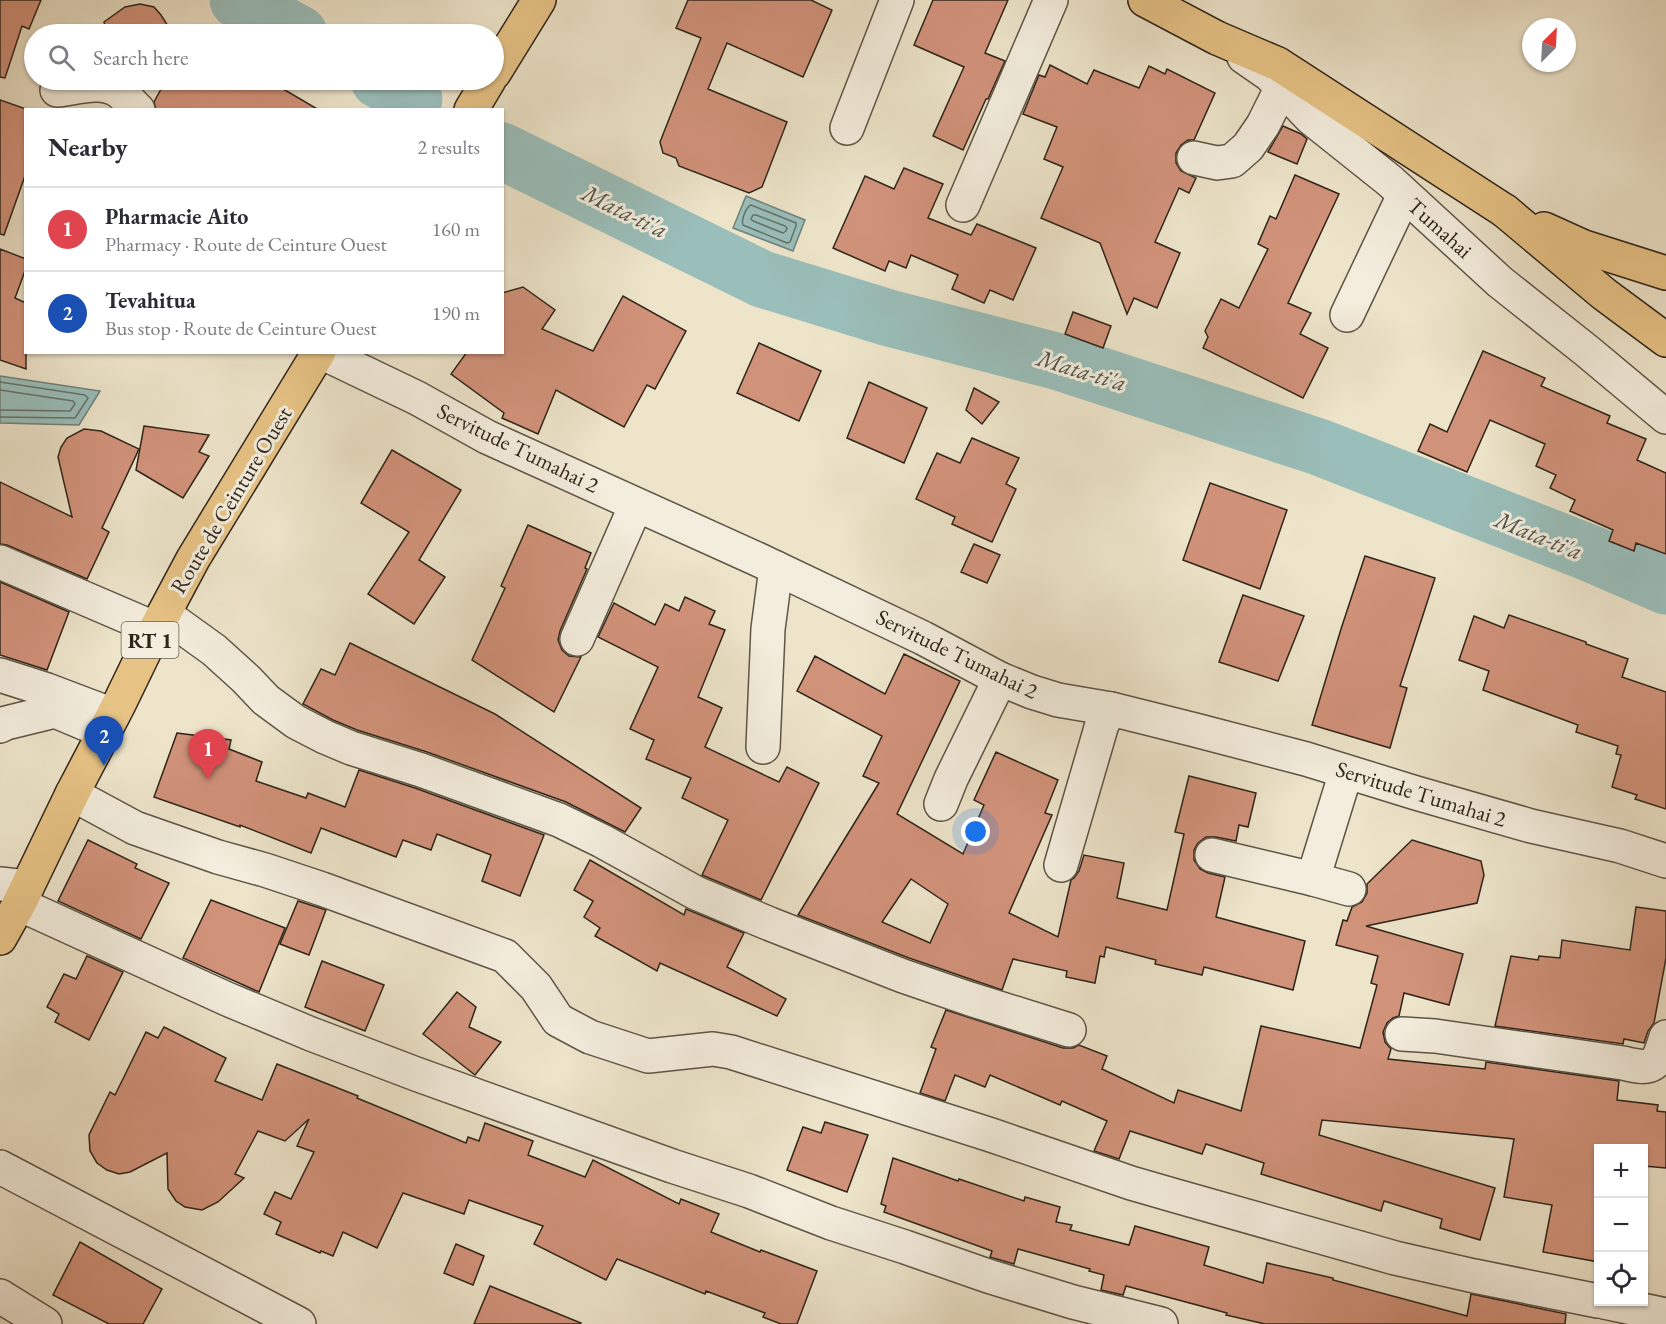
<!DOCTYPE html>
<html lang="en">
<head>
<meta charset="utf-8">
<style>
  :root { --surface:#fff; --page:#f7f7f7; --text:#2b2b33; --muted:#7c7c81; --line:#e1e1e2; --accent:#0b8043 }
  body { margin:0; font-family:"EB Garamond",serif; background:var(--page); color:var(--text) }
  .controls { position:absolute; right:18px; bottom:18px; display:grid; overflow:hidden; border-radius:0px; box-shadow:0 2px 4px #0004 }
  .controls button { width:54px; height:54px; display:grid; place-items:center; padding:0; border:0; border-bottom:2px solid var(--line); background:var(--surface); color:var(--text); font:30px sans-serif }
  .compass { position:absolute; left:1522px; top:18px; width:54px; height:54px; border-radius:50%; background:var(--surface); box-shadow:0 2px 4px #0004; rotate:24deg }
  .you { position:absolute; left:976px; top:832px; width:21px; height:21px; margin:-15px; border:4px solid #fff; border-radius:50%; background:#1a73e8; box-shadow:0 0 0 9px #1a73e833 }
  .badge { display:grid; place-items:center; width:39px; height:39px; border-radius:50%; background:var(--accent); color:#fff; font-size:20px; font-weight:700 }
  .pin { position:absolute; translate:-50% -50px; filter:drop-shadow(0 2px 3px #0008) }
  .pin::after { content:''; position:absolute; top:32px; width:21px; height:18px; background:inherit; clip-path:polygon(0 0,100% 0,50% 100%) }
  .list { margin:0; padding:0; list-style:none }
  h2 { display:flex; justify-content:space-between; align-items:center; height:78px; margin:0; padding:0 24px; font-size:26px }
  h2 small { font-size:20px; font-weight:400; color:var(--muted) }
  .list li { display:grid; grid-template-columns:39px 1fr auto; gap:18px; align-items:center; box-sizing:border-box; height:84px; padding:0 24px; border-top:2px solid var(--line) }
  .list b { display:block; font-size:22px; white-space:nowrap }
  .list p { margin:0; font-size:20px; white-space:nowrap; color:var(--muted) }
  .list em { font-size:20px; font-style:normal; color:var(--muted) }
  .icon { flex:none; width:33px; height:33px; fill:none; stroke:currentColor; stroke-width:2; stroke-linecap:round; stroke-linejoin:round }
  .map { position:relative; flex:none; width:1666px; height:1324px; overflow:hidden }
  .search { position:absolute; background:var(--surface); box-shadow:0 2px 4px #0004; left:24px; top:24px; width:480px; height:66px; display:flex; align-items:center; gap:15px; box-sizing:border-box; padding:0 21px; border-radius:33px; color:var(--muted); font-size:22px }
  .panel { position:absolute; background:var(--surface); box-shadow:0 2px 4px #0004; left:24px; top:108px; width:480px; height:246px; border-radius:0px }
  .map>svg:first-child { display:block }
  .water { fill:#9abeba; stroke:#6f817a; stroke-width:1.5 }
  .lines { fill:none; stroke-linecap:round; stroke-linejoin:round }
  .shore { stroke:#64726a; stroke-width:1.5 }
  .river { stroke:#9abeba; stroke-width:57 }
  .building { fill:#d1927a; stroke:#2f251a; stroke-width:1.5; fill-rule:evenodd }
  .minor-casing { stroke:#5e5546; stroke-width:36 }
  .major-casing { stroke:#2f251a; stroke-width:36 }
  .highway-casing { stroke:#2f251a; stroke-width:36 }
  .minor { stroke:#f3eddd; stroke-width:33 }
  .major { stroke:#e6c285; stroke-width:33 }
  .highway { stroke:#e6c285; stroke-width:33 }
  .labels { text-anchor:middle; dominant-baseline:central; stroke-width:6; stroke-linejoin:round; paint-order:stroke }
  .shield { fill:#f3eddd; stroke:#6a6154; stroke-width:1.5 }
  .shield-label { font-size:21px; font-weight:bold; fill:#2f251a }
  .street-label { font-size:22px; fill:#2f251a; stroke:#f3eddd }
  .water-label { font-size:24px; font-style:italic; fill:#4f534a; stroke:#f3eddd }
</style>
</head>
<body>
<div class="map">
<svg width="1666" height="1324" viewBox="0 0 1666 1324">
  <rect width="100%" height="100%" fill="#ede4ca"/>
  <filter id="stains"><feTurbulence type="fractalNoise" baseFrequency=".00333" numOctaves="4"/><feColorMatrix values="0 0 0 0 .2 0 0 0 0 .09 0 0 0 0 .02 0 0 0 .5 -.17"/></filter>
  <radialGradient id="worn" r=".72"><stop offset=".6" stop-color="#630" stop-opacity="0"/><stop offset="1" stop-color="#630" stop-opacity=".3"/></radialGradient>
  <g class="water">
    <polygon points="746,196 805,220 793,251 733,228"/>
    <polygon points="0,376 100,391 79,425 0,423"/>
  </g>
  <g class="lines">
    <g class="shore">
      <path d="M751,205L796,223V226L790,242L787,243L743,225C741,220 746,207 751,205Z"/>
      <polygon points="753,215 756,215 785,226 787,228 786,231 783,233 753,221 751,219"/>
      <polyline points="0,382 85,395 88,398 75,418 0,417"/>
      <polyline points="0,390 73,401 75,404 70,411 0,410"/>
    </g>
    <g class="river">
      <polyline points="238,0 299,34"/>
      <polyline points="379,80 414,99"/>
      <polyline points="502,151 762,279 889,318 1056,361 1319,447 1592,554 1666,586"/>
    </g>
  </g>
  <g class="building">
    <polygon points="0,0 41,0 29,29 22,26 5,78 0,77"/>
    <polygon points="688,0 811,0 832,10 803,77 727,43 708,89 787,122 762,187 749,193 679,166 676,158 663,153 660,142 701,38 676,28"/>
    <polygon points="933,0 1008,0 985,53 1005,61 988,99 986,99 963,150 933,136 964,67 914,45"/>
    <polygon points="140,4 154,7 161,15 173,34 108,34 104,22 125,7"/>
    <polygon points="1050,65 1087,84 1094,70 1139,88 1149,66 1165,74 1167,69 1215,93 1194,140 1188,140 1181,145 1176,153 1176,163 1181,171 1196,178 1189,193 1179,188 1155,242 1180,253 1157,308 1134,298 1127,314 1100,243 1041,218 1063,167 1044,159 1057,127 1023,114 1039,75 1045,77"/>
    <polygon points="166,80 268,80 319,110 156,110 154,102"/>
    <polygon points="0,100 26,109 26,173 4,235 0,234"/>
    <polygon points="1283,126 1301,134 1307,139 1297,164 1268,152"/>
    <polygon points="904,168 943,184 928,218 971,235 977,224 1036,248 1013,300 990,290 984,303 952,289 958,275 911,255 906,268 889,261 885,271 833,248 865,176 894,189"/>
    <polygon points="1295,175 1339,194 1288,303 1311,313 1300,334 1328,348 1303,398 1203,348 1208,337 1205,331 1221,299 1239,308 1268,249 1258,244 1270,216 1276,219"/>
    <polygon points="0,249 26,259 26,268 15,298 26,303 26,369 0,360"/>
    <polygon points="523,287 555,310 542,329 593,351 623,296 686,331 655,389 647,385 624,427 556,390 538,434 502,418 504,413 451,374 467,352 502,352 502,293"/>
    <polygon points="1073,312 1111,326 1103,348 1065,334"/>
    <polygon points="759,343 821,371 799,421 737,393"/>
    <polygon points="1483,351 1545,378 1541,386 1610,416 1607,423 1646,439 1637,460 1666,473 1666,554 1636,543 1634,551 1609,541 1613,530 1570,511 1575,500 1550,488 1556,475 1536,466 1545,444 1490,420 1467,472 1418,451 1430,424 1447,432"/>
    <polygon points="869,382 927,408 904,463 847,438"/>
    <polygon points="974,388 999,402 982,424 966,410"/>
    <polygon points="144,426 209,435 199,452 209,456 183,498 136,470"/>
    <polygon points="84,429 101,431 139,449 102,528 109,532 87,579 7,545 0,544 0,482 72,517 58,457 61,447 67,438"/>
    <polygon points="972,438 1019,458 1006,484 1016,489 992,542 952,524 955,517 916,499 937,453 960,463"/>
    <polygon points="392,450 461,490 419,560 445,577 414,624 368,594 409,532 361,503"/>
    <polygon points="1210,483 1287,510 1260,589 1183,560"/>
    <polygon points="528,525 591,553 585,568 587,569 560,631 558,640 562,650 569,656 581,657 554,712 472,660 505,588 501,586"/>
    <polygon points="974,544 1000,555 987,583 961,572"/>
    <polygon points="1365,556 1435,578 1400,686 1407,688 1390,748 1312,725 1341,629"/>
    <polygon points="0,582 69,612 47,670 0,655"/>
    <polygon points="1243,595 1304,616 1278,681 1219,662"/>
    <polygon points="685,597 715,611 709,624 725,630 698,697 722,708 705,747 779,782 787,767 819,783 761,900 702,875 728,820 682,798 691,778 646,759 654,740 630,729 658,667 598,637 614,603 655,625 665,604 679,611"/>
    <polygon points="1509,615 1586,642 1586,644 1628,659 1622,677 1666,692 1666,809 1635,799 1637,795 1612,787 1621,755 1616,754 1618,746 1576,732 1578,725 1483,690 1489,671 1459,660 1474,616 1504,628"/>
    <polygon points="350,643 495,714 641,808 625,832 566,802 427,752 357,730 333,720 303,704 321,669 335,675"/>
    <path d="M904,654L960,681L897,814L963,854L984,805L974,800L996,752L1058,780L1045,813L1052,815L1009,913L1058,937L1071,880L1074,878L1079,871L1084,855L1124,863L1117,898L1167,910L1184,834L1175,832L1189,776L1256,793L1248,827L1239,825L1236,841L1216,837H1206L1198,843L1194,850V860L1200,869L1208,873L1225,877L1216,917L1305,941L1293,990L1204,967L1202,975L1155,964L1156,960L1106,947L1104,957L1100,956L1095,983L1066,977L1067,971L1013,959L1002,990L909,958L798,915L879,783L863,776L882,736L797,691L815,656L885,694ZM911,879L948,904L930,943L882,922Z"/>
    <polygon points="177,733 231,740 229,749 262,762 256,781 306,798 308,793 345,807 359,770 415,788 544,835 520,896 482,881 491,855 437,834 431,850 403,840 396,857 321,828 311,853 240,825 240,827 154,797"/>
    <polygon points="88,840 137,864 135,868 169,883 141,939 58,901"/>
    <polygon points="1412,840 1481,861 1484,875 1477,903 1366,926 1463,954 1449,1005 1404,993 1399,1016 1393,1018 1387,1023 1383,1032 1385,1042 1391,1049 1388,1059 1485,1069 1486,1062 1619,1081 1617,1100 1658,1105 1657,1111 1666,1112 1666,1168 1644,1166 1644,1149 1599,1149 1599,1262 1543,1252 1552,1205 1504,1197 1514,1139 1322,1120 1319,1135 1495,1188 1480,1240 1440,1228 1442,1219 1384,1201 1381,1211 1261,1174 1264,1163 1206,1144 1202,1154 1130,1131 1119,1159 1094,1151 1107,1121 1062,1101 1060,1105 990,1075 985,1087 955,1075 945,1101 920,1093 936,1049 931,1047 946,1010 1063,1048 1073,1048 1079,1045 1107,1056 1102,1069 1174,1103 1178,1090 1241,1111 1261,1026 1360,1048 1377,985 1371,983 1378,956 1336,945 1343,920 1347,921 1352,907 1362,902 1367,893 1367,884"/>
    <polygon points="590,860 684,915 686,909 744,933 727,967 786,999 777,1016 660,963 657,971 595,936 600,928 584,917 593,901 574,890"/>
    <polygon points="211,900 285,928 259,992 183,958"/>
    <polygon points="298,901 326,910 309,955 280,944"/>
    <polygon points="1636,907 1666,911 1666,958 1654,1023 1648,1031 1644,1043 1624,1039 1623,1044 1495,1026 1511,956 1538,960 1539,956 1560,958 1562,940 1630,950"/>
    <polygon points="87,956 123,972 89,1040 55,1022 59,1014 47,1007 64,974 76,979"/>
    <polygon points="322,961 384,985 365,1031 305,1007"/>
    <polygon points="457,992 476,1007 469,1027 501,1042 475,1075 423,1034"/>
    <polygon points="164,1027 226,1058 215,1081 262,1100 277,1064 358,1096 357,1098 466,1143 468,1137 479,1141 485,1123 533,1141 528,1155 585,1177 593,1160 679,1204 681,1199 719,1214 711,1232 760,1252 761,1250 817,1271 797,1324 781,1324 763,1317 765,1313 706,1291 705,1294 617,1259 606,1280 534,1244 543,1226 469,1200 464,1214 403,1193 377,1248 343,1232 333,1256 321,1251 320,1253 276,1234 281,1222 264,1214 275,1192 291,1199 314,1152 297,1146 309,1119 285,1141 258,1131 235,1174 244,1178 218,1202 202,1210 185,1207 176,1201 168,1189 167,1153 130,1172 119,1174 107,1170 97,1163 90,1151 89,1135 110,1092 115,1095 146,1032 158,1038"/>
    <polygon points="825,1122 868,1135 847,1192 787,1170 803,1127 821,1133"/>
    <polygon points="893,1158 958,1181 959,1179 1024,1201 1025,1197 1060,1207 1056,1222 1072,1225 1070,1230 1129,1245 1135,1226 1209,1247 1204,1265 1263,1283 1267,1263 1333,1278 1333,1280 1467,1316 1471,1294 1566,1314 1565,1324 1265,1324 1226,1315 1227,1313 1126,1286 1123,1295 1101,1290 1104,1275 1089,1271 1090,1269 1018,1249 1014,1264 990,1257 992,1251 884,1212 886,1206 881,1204"/>
    <polygon points="80,1242 162,1289 143,1324 109,1324 53,1295"/>
    <polygon points="456,1244 484,1256 473,1285 444,1273"/>
    <polygon points="490,1286 581,1323 580,1324 474,1324"/>
  </g>
  <g class="lines">
    <g class="minor-casing">
      <g id="minor">
        <polyline points="1244,57 1270,75 1311,118 1390,181 1500,282 1587,351 1666,417"/>
        <path d="M57,90C77,88 102,79 120,92C126,97 132,104 138,110"/>
        <polyline points="847,128 897,0"/>
        <polyline points="1194,158 1217,163 1232,161 1248,147 1263,125 1282,87"/>
        <polyline points="963,205 1051,0"/>
        <polyline points="1347,315 1404,195"/>
        <polyline points="321,352 417,398 487,437 757,559 923,638 1000,679 1032,692 1058,700 1111,709 1195,730 1306,759 1416,793 1531,826 1620,846 1666,861"/>
        <polyline points="0,562 156,629"/>
        <polyline points="164,614 214,650 246,679 266,700 296,722 325,737 351,748 421,770 559,820 602,841 696,893 770,924 903,976 970,999 1069,1030"/>
        <polyline points="577,639 636,505"/>
        <polyline points="0,675 47,690 113,715"/>
        <polyline points="0,726 6,723 55,711 86,724"/>
        <polyline points="763,747 768,629 776,568"/>
        <polyline points="72,794 135,828 218,857 265,870 322,889 505,956 536,987 558,1020 590,1037 648,1056 713,1049 731,1052 991,1135 1131,1183 1176,1196 1395,1258 1474,1276 1598,1301"/>
        <polyline points="941,804 951,779 1000,679"/>
        <polyline points="1212,855 1313,879 1349,889"/>
        <polyline points="1061,865 1098,738 1102,724 1111,709"/>
        <polyline points="1313,879 1346,772"/>
        <polyline points="0,884 27,887"/>
        <polyline points="19,904 227,999 311,1034 416,1074 672,1166 749,1191 831,1223 905,1247 988,1276 1073,1302 1161,1324"/>
        <path d="M1402,1034L1435,1036L1623,1063C1654,1071 1657,1066 1666,1037"/>
        <polyline points="0,1167 299,1324"/>
        <polyline points="0,1296 45,1324"/>
        <polyline points="1604,1302 1666,1315"/>
      </g>
    </g>
    <g class="major-casing">
      <g id="major">
        <polyline points="1145,0 1217,38 1278,64 1505,211"/>
        <polyline points="494,73 539,0"/>
        <polyline points="471,110 489,80"/>
        <polyline points="0,938 19,904 72,794 119,704 152,636 193,559 319,352"/>
      </g>
    </g>
    <g class="highway-casing">
      <g id="highway">
        <polyline points="1505,211 1604,294 1666,340"/>
        <polyline points="1544,229 1584,247 1666,273"/>
      </g>
    </g>
    <use href="#minor" class="minor"/>
    <use href="#major" class="major"/>
    <use href="#highway" class="highway"/>
  </g>
  <g class="labels">
    <rect class="shield" x="121.5" y="622" width="57" height="36" rx="4.5"/>
    <g class="shield-label">
      <text x="150" y="640">RT 1</text>
    </g>
    <g class="street-label">
      <text transform="translate(1440 228) rotate(42)">Tumahai</text>
      <text transform="translate(518 448) rotate(26)">Servitude Tumahai 2</text>
      <text transform="translate(231 500) rotate(-59)">Route de Ceinture Ouest</text>
      <text transform="translate(957 654) rotate(26)">Servitude Tumahai 2</text>
      <text transform="translate(1421 794) rotate(17)">Servitude Tumahai 2</text>
    </g>
    <g class="water-label">
      <text transform="translate(625 211) rotate(26)">Mata-ti'a</text>
      <text transform="translate(1082 370) rotate(17)">Mata-ti'a</text>
      <text transform="translate(1539 535) rotate(22)">Mata-ti'a</text>
    </g>
  </g>
  <rect width="100%" height="100%" filter="url(#stains)"/>
  <rect width="100%" height="100%" fill="url(#worn)"/>
</svg>
<div class="controls">
<button>+</button>
<button>−</button>
<button><svg class="icon" aria-label="locate" viewBox="0 0 24 24"><circle cx="12" cy="12" r="6"/><path d="M12 2v4M12 18v4M2 12h4M18 12h4"/></svg></button>
</div>
<svg class="compass" viewBox="-18 -18 36 36"><path d="M0-13l5 13h-10z" fill="#e53935"/><path d="M0 13l5-13h-10z" fill="#7c7c81"/></svg>
<div class="you"></div>
<div class="pin badge" style="left:208px;top:779px;background:#e0444e">1</div>
<div class="pin badge" style="left:104px;top:766px;background:#1a4fb4">2</div>
<div class="search"><svg class="icon" aria-label="search" viewBox="0 0 24 24"><circle cx="10" cy="10" r="6"/><path d="M15 15l6 6"/></svg>Search here</div>
<section class="panel">
<h2>Nearby<small>2 results</small></h2>
<ul class="list">
<li><span class="badge" style="background:#e0444e">1</span><div><b>Pharmacie Aito</b><p>Pharmacy · Route de Ceinture Ouest</p></div><em>160 m</em></li>
<li><span class="badge" style="background:#1a4fb4">2</span><div><b>Tevahitua</b><p>Bus stop · Route de Ceinture Ouest</p></div><em>190 m</em></li>
</ul>
</section>
</div>
</body>
</html>
